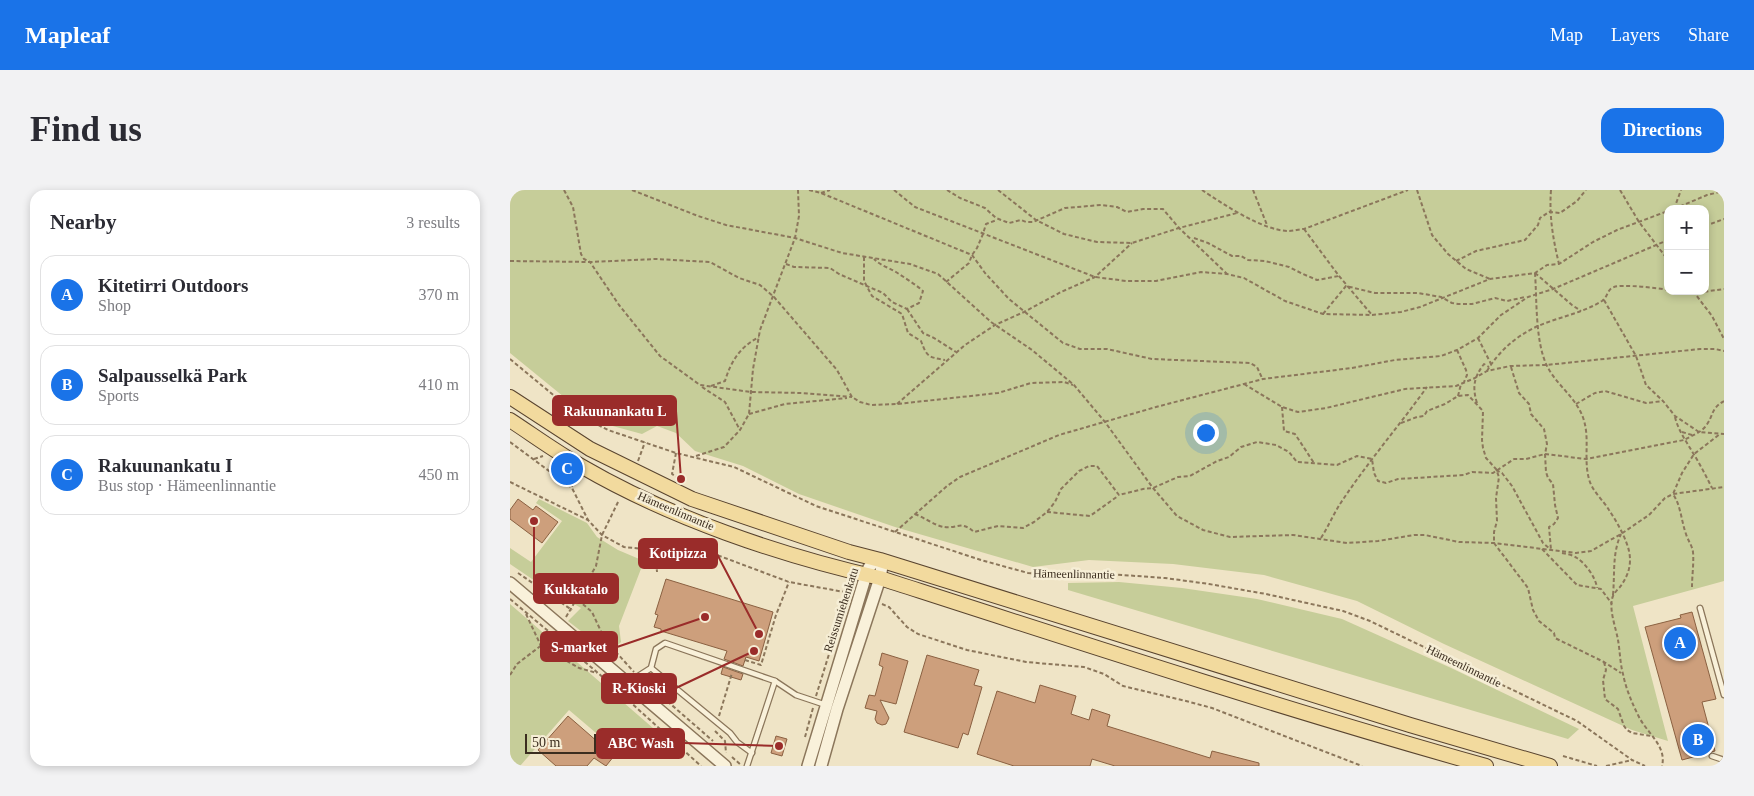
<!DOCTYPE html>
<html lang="en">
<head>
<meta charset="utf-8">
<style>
  :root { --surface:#fff; --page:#f2f2f3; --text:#2b2b33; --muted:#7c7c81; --line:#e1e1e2; --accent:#1a73e8 }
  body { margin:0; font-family:"Times New Roman",serif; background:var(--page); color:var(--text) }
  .controls { position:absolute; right:15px; top:15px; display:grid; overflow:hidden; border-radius:10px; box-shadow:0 2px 8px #0003 }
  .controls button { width:45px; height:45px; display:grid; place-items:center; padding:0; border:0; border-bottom:1px solid var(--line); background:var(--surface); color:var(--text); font:25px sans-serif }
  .scale { position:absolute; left:15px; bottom:12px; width:71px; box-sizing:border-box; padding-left:5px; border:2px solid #3b2d1f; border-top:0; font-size:14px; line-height:18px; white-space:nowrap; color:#3b2d1f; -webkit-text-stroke:4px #f6eed6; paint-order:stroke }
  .you { position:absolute; left:695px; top:242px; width:18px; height:18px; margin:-12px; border:4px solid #fff; border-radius:50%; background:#1a73e8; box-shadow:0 0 0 8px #1a73e833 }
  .badge { display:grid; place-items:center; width:32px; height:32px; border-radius:50%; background:var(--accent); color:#fff; font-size:16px; font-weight:700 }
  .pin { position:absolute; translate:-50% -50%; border:2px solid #fff; box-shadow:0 1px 5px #0006 }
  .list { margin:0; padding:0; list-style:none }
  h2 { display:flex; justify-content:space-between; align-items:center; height:65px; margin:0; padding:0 20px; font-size:21px }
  h2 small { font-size:16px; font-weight:400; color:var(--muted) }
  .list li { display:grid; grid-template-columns:32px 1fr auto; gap:15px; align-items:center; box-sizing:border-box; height:80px; margin:0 10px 10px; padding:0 10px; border:1px solid var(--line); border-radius:15px }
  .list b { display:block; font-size:19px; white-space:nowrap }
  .list p { margin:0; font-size:16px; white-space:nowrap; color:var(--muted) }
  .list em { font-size:16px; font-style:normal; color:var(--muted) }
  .map { position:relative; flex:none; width:1214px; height:576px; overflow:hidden; border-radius:15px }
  header { display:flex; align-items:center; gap:30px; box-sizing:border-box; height:70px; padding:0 25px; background:var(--accent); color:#fff }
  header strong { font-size:24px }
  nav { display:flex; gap:28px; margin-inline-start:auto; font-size:18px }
  .intro { display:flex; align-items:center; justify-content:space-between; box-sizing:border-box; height:120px; padding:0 30px }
  h1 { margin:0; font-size:35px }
  .button { padding:12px 22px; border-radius:15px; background:var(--accent); color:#fff; font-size:18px; font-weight:700 }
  main { display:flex; gap:30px; padding:0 30px }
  aside { flex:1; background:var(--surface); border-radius:15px; box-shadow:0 2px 8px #0003 }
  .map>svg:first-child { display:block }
  .green { fill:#c6cd99; fill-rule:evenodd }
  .building { fill:#cd9f7c; stroke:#8a6041 }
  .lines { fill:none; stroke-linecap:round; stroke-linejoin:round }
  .service-casing { stroke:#8b765b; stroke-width:7 }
  .tertiary-casing { stroke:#8b765b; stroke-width:14 }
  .primary-casing { stroke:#59442f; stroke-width:16 }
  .path { stroke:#8b765b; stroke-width:2; stroke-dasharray:4 2.5; stroke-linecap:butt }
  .service { stroke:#f9f1da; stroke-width:4.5 }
  .tertiary { stroke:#f9f1da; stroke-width:11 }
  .primary { stroke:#f2da9e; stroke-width:14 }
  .labels { text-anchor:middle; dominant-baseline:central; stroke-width:5; stroke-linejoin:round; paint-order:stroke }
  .street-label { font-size:12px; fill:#3b2d1f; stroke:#f6eed6 }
  .leader { fill:none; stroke:#9a2c2a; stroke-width:2 }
  .callout-dot { fill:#9a2c2a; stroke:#f6eed6; stroke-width:2 }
  .callout { fill:#9a2c2a; stroke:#9a2c2a; stroke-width:2 }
  .callout-label { font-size:14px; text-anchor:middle; font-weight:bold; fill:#fff }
</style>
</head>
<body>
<header>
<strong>Mapleaf</strong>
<nav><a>Map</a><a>Layers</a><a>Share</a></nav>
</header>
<div class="intro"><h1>Find us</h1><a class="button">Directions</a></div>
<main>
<aside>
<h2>Nearby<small>3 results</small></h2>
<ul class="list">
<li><span class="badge">A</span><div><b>Kitetirri Outdoors</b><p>Shop</p></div><em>370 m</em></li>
<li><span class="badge">B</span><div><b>Salpausselkä Park</b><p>Sports</p></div><em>410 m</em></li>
<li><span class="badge">C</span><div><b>Rakuunankatu I</b><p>Bus stop · Hämeenlinnantie</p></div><em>450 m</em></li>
</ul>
</aside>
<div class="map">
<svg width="1214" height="576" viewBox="0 0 1214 576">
  <rect width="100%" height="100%" fill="#efe4c6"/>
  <g class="green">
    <path d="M0,0H1214V391L1123,416L1158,551L1122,540L934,454L847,411L754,385L663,374L579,370L523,377L385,337L289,304L233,276L185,261L166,243L147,236L132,244L99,235L65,216L0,163ZM1158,19H1195V101H1158Z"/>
    <polygon points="29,309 77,333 87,347 108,360 134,371 109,436 111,452 99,463 58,431 71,418 28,393 0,374 0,358 21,372 52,331 26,313"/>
    <polygon points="609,392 672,398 747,409 832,429 939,477 1069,539 1058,549 558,400 558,393"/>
    <polygon points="0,414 151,545 140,556 99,554 59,520 10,576 0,576"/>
  </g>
  <g class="building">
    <polygon points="8,309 23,320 26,316 48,332 32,353 0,329 0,320"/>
    <polygon points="156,389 263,422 249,471 236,467 233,476 214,469 217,461 151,441 151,439 144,437 148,425 145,424"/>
    <polygon points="1182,422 1206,509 1192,512 1205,561 1172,570 1135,437 1171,428 1170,425"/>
    <polygon points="372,463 398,471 386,514 370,510 379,528 376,534 372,535 367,533 365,529 367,521 355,518 359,505 365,506 373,477 369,475"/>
    <polygon points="417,465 469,480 464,495 472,497 458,545 453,543 448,558 394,542"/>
    <polygon points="213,477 233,484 231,490 211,484"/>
    <polygon points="530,495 566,506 561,524 579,530 582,519 600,525 597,536 700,568 702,561 749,573 749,576 605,576 582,569 580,576 504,576 467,564 487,501 525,513"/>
    <polygon points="58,526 104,566 96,576 84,568 77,576 46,576 28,560"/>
    <polygon points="266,546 277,549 272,566 261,563"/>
  </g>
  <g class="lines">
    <g class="service-casing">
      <g id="service">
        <polyline points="1190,418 1214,505"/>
        <polyline points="141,478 220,543 227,552 242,563"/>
        <polyline points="119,492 141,478 146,459 155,453 265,491 286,505 316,515"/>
        <polyline points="1202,566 1214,570"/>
        <polyline points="237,576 265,491"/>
      </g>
    </g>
    <g class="tertiary-casing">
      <g id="tertiary">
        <polyline points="0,393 215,576"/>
        <path d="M298,576L356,385C359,376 361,373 370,370L372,376L370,388L327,519L311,576"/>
      </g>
    </g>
    <g class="primary-casing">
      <g id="primary">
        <polyline points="0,207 80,259 182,309 339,362 370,370 900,535 1040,576"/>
        <path d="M0,230C23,245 46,262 71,276C160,328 269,365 370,388C571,453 773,519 976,576"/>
      </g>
    </g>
    <g class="path">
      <polyline points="54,0 63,17 71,64 74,69 80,72 146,69 200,72 229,88 250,95 264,107 327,180 342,207 350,212 361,215 387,214 488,203 521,193 554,192 563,195"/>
      <polyline points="122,0 188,26 216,35 285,48 332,63 400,74 428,84 481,132 522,160 564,195 595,232 643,298 667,326 693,340 720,347 783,345 837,353 868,351 904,345 915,345 949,352 984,353 1066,363 1081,361 1111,344 1139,325 1155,308 1163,304 1214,297"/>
      <polyline points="299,0 311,3 462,65 475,83 499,109 553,153 570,159 597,159 642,169 740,173 747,177 752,188"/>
      <polyline points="384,0 405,17 585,87 616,91 646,91 691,82 717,84 734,88 775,111 813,124 862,125 891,122 910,117 980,89 1025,83 1037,75 1049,74 1083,52 1107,40 1158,21"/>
      <polyline points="437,0 450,8 475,18 486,28 499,33 511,30 516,32 523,32 555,18 591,15 607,17 617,22 633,19 653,19 669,38 717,84"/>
      <polyline points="488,0 526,30 554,44 587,52 622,53 669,38 727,23"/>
      <path d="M692,0C713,14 753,41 779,41C784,41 789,39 794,39L898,0"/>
      <polyline points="743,0 757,35"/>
      <polyline points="907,0 922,45 938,64 956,79 980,89"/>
      <path d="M1041,0C1039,26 1043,49 1049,74"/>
      <polyline points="1110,0 1129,32 1158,70"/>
      <polyline points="311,3 320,0"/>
      <polyline points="1164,19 1197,5 1214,1"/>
      <polyline points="1164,19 1171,0"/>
      <polyline points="1195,36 1214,29"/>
      <polyline points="794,39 829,86 862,125"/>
      <polyline points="684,48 698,53 722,66 731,66 738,70 755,71 779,77 793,84 807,90 829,86"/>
      <path d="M354,67V91L362,106L392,124L398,143L411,151C417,167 418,167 435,170"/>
      <polyline points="0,71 80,72 109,115 150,166 190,195 241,202 292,203 342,207"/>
      <polyline points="946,71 966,61 1015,50 1028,35 1030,28 1039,22 1050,23 1067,11 1076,0"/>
      <path d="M276,74L284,77L320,78L329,84L373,103L382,112L397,119L409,113L413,101C405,94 395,88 386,82C378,77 371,76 364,69"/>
      <path d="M1025,83C1027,110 1025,151 1037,176C1046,194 1064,206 1072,225C1081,246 1073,268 1079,289C1082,301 1093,310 1099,320C1107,332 1116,348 1119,361C1122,375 1118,386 1110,397C1108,399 1105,402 1103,406C1098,418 1106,438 1108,450C1110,461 1110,473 1113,484C1116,499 1122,513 1129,527C1137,543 1157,556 1152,576"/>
      <polyline points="1025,83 1062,115 1071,121"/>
      <polyline points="436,92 459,73 462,65 467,58 473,44 476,34 487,30"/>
      <polyline points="1162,101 1185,103 1214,99"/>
      <polyline points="1183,101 1202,126 1214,149"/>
      <polyline points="1094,110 1126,166 1136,195 1153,211 1165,226 1189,242 1214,244"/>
      <polyline points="397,119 413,143 424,148 446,162"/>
      <polyline points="813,124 836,96 865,103 908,103 931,107 942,113 948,114 962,114 985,108 997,111 1015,107"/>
      <polyline points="968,148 981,174"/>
      <polyline points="947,160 956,180 957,185 954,192"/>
      <polyline points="0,169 65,223 98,240 166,263 224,277 306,316 471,370 518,383 539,385 598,384 655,388 699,394 756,404 833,421 860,431 1067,531 1122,570 1135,576"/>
      <polyline points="1001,177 1009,203 1019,214 1021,224 1034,239 1037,254 1035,264 1036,282 1038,288 1043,294 1045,315 1048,328 1044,334 1039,337 1041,360"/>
      <path d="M977,181C989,161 1006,146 1028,136C1049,127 1073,123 1092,111C1098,107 1097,99 1104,97C1112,94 1149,98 1158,100"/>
      <polyline points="734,194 772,217 788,222 816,218 895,199 946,196 965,188 977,181 1000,176 1036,175 1190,159 1205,159 1214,161"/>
      <path d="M201,196L215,191C221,171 230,157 249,147"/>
      <polyline points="192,197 215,212 230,240"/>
      <polyline points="948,206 951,194"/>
      <path d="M967,213C962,197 964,187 974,174L979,177"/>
      <polyline points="387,214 455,155 485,135 514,122 551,102 585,87 622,53"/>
      <polyline points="1066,214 1085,203 1095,201 1136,213 1153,211"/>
      <polyline points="772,217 774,241 785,244 804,273"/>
      <polyline points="239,224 275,214 337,208"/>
      <path d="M1165,227C1168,240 1176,251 1183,263C1190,274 1196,286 1202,298"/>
      <polyline points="891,233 907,227 914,226 917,221 935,214 948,206 958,205 973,221 972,250 973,258 976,268 986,279 989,287 986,308 987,331 984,342 984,353 1018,398 1023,420 1029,431 1044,443 1045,448 1094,472 1111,483"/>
      <polyline points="1172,242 1182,245"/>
      <polyline points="0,252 62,298 78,330"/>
      <polyline points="166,263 162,284 175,292"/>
      <polyline points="186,266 214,257 230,240 239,224 243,179 250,140 285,48 289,26 288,0"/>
      <polyline points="24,269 33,266"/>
      <polyline points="128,271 135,252"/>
      <polyline points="986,280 992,283 1002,296 1033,353 1040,359"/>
      <polyline points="0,292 78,330 92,345 114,357 145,360 191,359 279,392 340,403"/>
      <polyline points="62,297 62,284"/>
      <polyline points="537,322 580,326 608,306"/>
      <path d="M405,324C413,327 426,336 434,337C447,339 451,330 464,342L488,336L513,338L524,332L537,322L545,312L551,299L569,281L579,276H587L609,305L633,299L643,298L668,287L680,286L707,271L719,267L731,257L747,252L766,255L779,262L787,272L827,275L847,266L862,269L864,283L868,291L876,293L888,289L954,285L962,282L983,283L1004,269H1016L1035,264L1076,269L1174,250C1181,246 1190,243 1195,237C1204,226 1200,219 1214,211"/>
      <polyline points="385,342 437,296 450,287 549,245 646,217 753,189 842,178 885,170 931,166 947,160 968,148 991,125 1018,107 1043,99 1158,50"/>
      <path d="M811,348C818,337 823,325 830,314C857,273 889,236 917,197"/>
      <polyline points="1032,359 1067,395 1091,399 1102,414"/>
      <polyline points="145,360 147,382"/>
      <path d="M1052,363C1057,364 1063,365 1067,368C1076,374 1086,388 1087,398"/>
      <polyline points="8,383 62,420"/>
      <path d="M1182,397C1182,386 1184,373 1183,362C1182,355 1178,351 1176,344C1171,330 1171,316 1163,304L1172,283L1184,264L1210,244"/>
      <path d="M1103,405C1105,383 1102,364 1111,344"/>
      <polyline points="0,409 88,483 191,576"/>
      <polyline points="68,410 82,422 95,450 124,482"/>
      <polyline points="372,414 379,417 397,437 408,444 457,460 516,472 574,477 594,484 613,496 676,511 702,518 852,576"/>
      <polyline points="16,424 31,456 69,478 87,483"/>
      <polyline points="56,427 86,376 92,345 109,310"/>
      <polyline points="235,470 251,475 266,425 279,392"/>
      <polyline points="1094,472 1096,480 1093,490 1095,509 1108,519 1114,536 1117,540 1122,543 1141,546"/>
      <polyline points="0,485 7,474 33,454"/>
      <polyline points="133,490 203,551"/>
      <polyline points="306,506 338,403"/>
      <polyline points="209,526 222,483"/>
      <polyline points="205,541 215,551 216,563"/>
      <polyline points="295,547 303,518"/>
      <polyline points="1053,566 1087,576"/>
      <polyline points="222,567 231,575"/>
      <polyline points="1096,576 1122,570"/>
    </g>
    <use href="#service" class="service"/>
    <use href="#tertiary" class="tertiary"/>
    <use href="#primary" class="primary"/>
  </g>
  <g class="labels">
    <g class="street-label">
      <text transform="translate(166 321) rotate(23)">Hämeenlinnantie</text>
      <text transform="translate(564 384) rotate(1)">Hämeenlinnantie</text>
      <text transform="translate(331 420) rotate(-72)">Reissumiehenkatu</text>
      <text transform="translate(954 476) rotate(26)">Hämeenlinnantie</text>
    </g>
  </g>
  <path class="leader" d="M171 289L166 221M249 444L207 364M24 331L24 399M195 427L107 457M244 461L166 498M269 556L174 553"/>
  <g class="callout-dot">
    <circle cx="171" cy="289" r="5"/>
    <circle cx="249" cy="444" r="5"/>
    <circle cx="24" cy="331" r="5"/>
    <circle cx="195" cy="427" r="5"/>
    <circle cx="244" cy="461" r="5"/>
    <circle cx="269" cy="556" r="5"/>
  </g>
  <g class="callout">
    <rect x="43" y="206" width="123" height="29" rx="5"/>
    <rect x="129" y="349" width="78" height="29" rx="5"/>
    <rect x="24" y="384" width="84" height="29" rx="5"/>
    <rect x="31" y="442" width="76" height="29" rx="5"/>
    <rect x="92" y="484" width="74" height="29" rx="5"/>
    <rect x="87" y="539" width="87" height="29" rx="5"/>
  </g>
  <g class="callout-label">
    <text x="105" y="226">Rakuunankatu L</text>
    <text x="168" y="368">Kotipizza</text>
    <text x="66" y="404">Kukkatalo</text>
    <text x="69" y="462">S-market</text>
    <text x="129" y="503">R-Kioski</text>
    <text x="131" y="558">ABC Wash</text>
  </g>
</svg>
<div class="controls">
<button>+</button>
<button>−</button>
</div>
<div class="scale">50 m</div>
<div class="you"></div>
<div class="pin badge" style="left:1170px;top:453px">A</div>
<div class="pin badge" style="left:1188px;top:550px">B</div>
<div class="pin badge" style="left:57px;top:279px">C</div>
</div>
</main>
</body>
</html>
